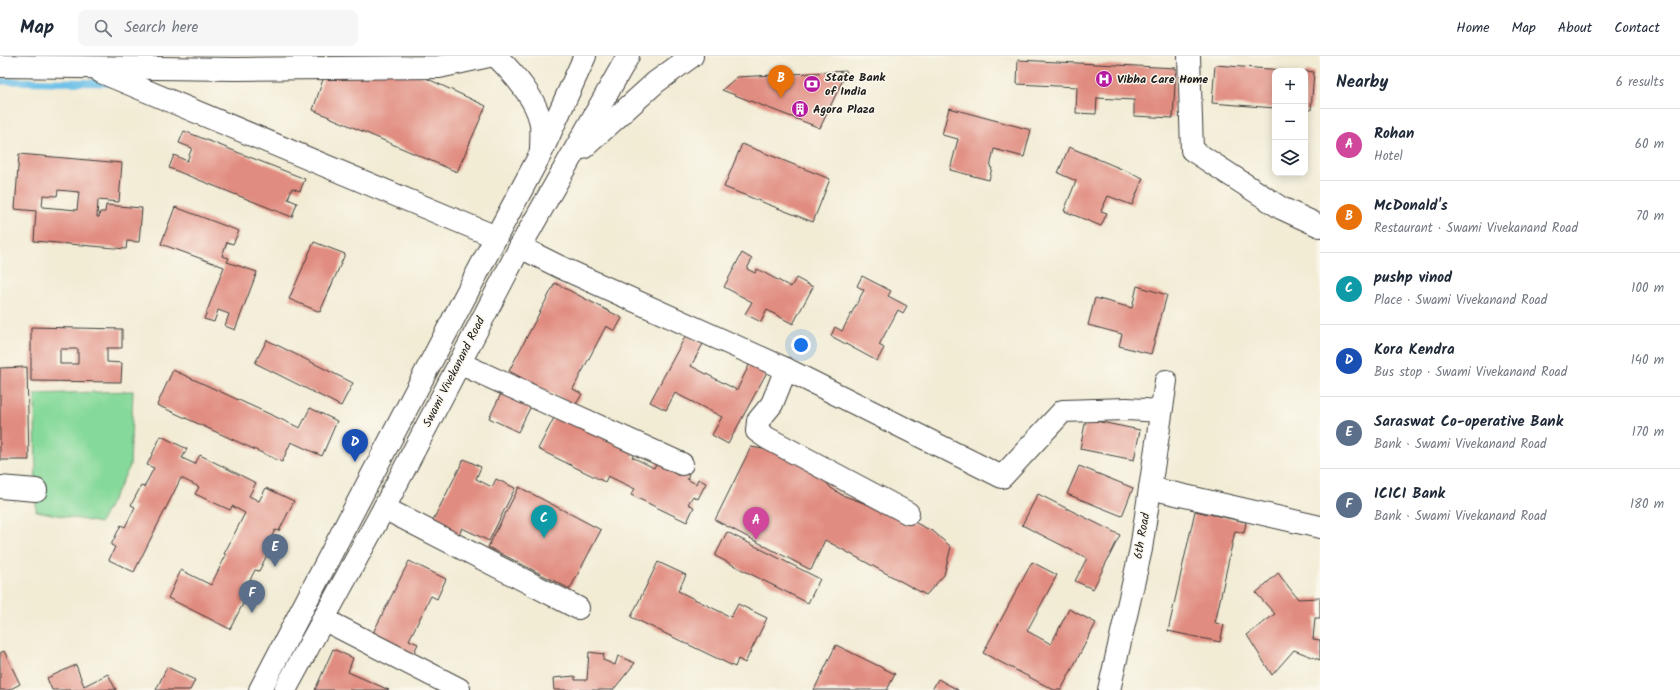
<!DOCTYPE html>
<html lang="en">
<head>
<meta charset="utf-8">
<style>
  :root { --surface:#fff; --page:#f6f6f7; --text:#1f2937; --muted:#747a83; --line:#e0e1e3; --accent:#1a73e8 }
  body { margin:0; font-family:Kalam,sans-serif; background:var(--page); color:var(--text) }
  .controls { position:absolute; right:12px; top:12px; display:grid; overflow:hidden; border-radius:8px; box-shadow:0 2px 10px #0003 }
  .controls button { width:36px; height:36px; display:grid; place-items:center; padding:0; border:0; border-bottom:1px solid var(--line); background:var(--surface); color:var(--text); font:20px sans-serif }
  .you { position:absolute; left:801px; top:289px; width:14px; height:14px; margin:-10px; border:3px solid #fff; border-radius:50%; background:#1a73e8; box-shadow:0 0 0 6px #1a73e833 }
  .badge { display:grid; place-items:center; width:26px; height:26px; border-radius:50%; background:var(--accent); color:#fff; font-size:13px; font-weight:700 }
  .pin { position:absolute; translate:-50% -33px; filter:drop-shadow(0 1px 2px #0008) }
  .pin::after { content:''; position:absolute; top:21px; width:14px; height:12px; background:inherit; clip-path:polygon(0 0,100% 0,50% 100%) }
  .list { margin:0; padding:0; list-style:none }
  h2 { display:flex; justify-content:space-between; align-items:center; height:52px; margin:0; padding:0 16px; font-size:17px }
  h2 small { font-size:13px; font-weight:400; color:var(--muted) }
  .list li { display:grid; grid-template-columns:26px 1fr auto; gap:12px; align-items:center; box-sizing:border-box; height:72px; padding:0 16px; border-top:1px solid var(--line) }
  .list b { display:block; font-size:15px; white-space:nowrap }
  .list p { margin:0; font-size:13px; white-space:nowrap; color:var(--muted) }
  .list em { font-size:13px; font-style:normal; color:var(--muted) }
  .icon { flex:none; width:22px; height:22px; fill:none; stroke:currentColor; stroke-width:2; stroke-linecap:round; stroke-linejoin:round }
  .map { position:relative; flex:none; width:1320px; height:634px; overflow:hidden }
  header { display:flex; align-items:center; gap:24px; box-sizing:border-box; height:56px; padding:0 20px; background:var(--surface); border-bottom:1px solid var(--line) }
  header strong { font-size:19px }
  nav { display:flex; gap:22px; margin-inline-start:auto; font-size:14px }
  .search { width:280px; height:36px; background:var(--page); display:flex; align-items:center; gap:10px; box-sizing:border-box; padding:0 14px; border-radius:8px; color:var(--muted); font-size:15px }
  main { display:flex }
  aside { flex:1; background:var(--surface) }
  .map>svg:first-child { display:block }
  .green { fill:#85d99a; stroke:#507a5b }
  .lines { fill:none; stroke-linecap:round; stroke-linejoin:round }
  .stream { stroke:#6cc0e8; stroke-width:7 }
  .building { fill:#e18c80; fill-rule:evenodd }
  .minor-casing { stroke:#3c3b38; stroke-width:24 }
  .major-casing { stroke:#3c3b38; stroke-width:24 }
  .minor { stroke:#fff; stroke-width:22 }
  .major { stroke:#fff; stroke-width:22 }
  .labels { text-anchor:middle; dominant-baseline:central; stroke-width:3; stroke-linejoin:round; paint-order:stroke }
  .poi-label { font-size:12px; font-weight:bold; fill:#1c1c1c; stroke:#fbf7ec; text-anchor:start }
  .street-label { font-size:12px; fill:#1c1c1c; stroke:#fbf7ec }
</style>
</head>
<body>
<header>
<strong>Map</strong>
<div class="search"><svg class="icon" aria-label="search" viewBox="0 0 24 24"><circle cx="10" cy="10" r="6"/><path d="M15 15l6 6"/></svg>Search here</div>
<nav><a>Home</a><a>Map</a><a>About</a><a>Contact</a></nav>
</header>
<main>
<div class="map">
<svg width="1320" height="634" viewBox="0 0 1320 634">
  <rect width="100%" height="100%" fill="#fbf7ec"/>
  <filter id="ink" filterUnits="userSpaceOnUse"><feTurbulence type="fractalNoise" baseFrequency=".025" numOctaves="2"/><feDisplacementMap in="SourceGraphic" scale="8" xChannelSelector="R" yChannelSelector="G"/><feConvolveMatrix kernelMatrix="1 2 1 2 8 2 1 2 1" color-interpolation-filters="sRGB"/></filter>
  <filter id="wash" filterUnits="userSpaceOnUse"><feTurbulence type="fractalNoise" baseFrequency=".012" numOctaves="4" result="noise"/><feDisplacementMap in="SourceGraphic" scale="16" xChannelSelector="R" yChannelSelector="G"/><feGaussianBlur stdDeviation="0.9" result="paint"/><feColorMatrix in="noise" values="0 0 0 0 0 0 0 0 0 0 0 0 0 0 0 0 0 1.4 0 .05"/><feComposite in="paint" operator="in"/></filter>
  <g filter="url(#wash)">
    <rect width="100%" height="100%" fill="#f2ecd5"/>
    <polygon class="green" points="133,335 130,410 100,467 36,455 35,338"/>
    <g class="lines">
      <polyline class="stream" points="0,25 108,27"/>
    </g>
    <g id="blocks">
      <g class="building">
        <polygon points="1018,4 1176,12 1173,62 1134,60 1134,44 1097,42 1096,58 1076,57 1077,31 1017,28"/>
        <polygon points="1215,9 1283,14 1275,15 1275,52 1212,47"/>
        <polygon points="326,14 413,16 486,50 457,116 313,54"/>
        <polygon points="847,15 820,72 722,34 737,21"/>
        <polygon points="1305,15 1314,16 1311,54 1305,54"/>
        <polygon points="949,52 1031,74 1024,101 994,93 990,111 992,112 989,124 950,114 958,83 942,79"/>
        <polygon points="184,75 305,123 300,135 292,132 288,143 297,147 292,161 169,112 174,99 187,105 192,92 179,87"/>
        <polygon points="742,88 830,123 813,166 724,131"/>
        <polygon points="1069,91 1143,122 1132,149 1108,140 1101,155 1107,157 1101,170 1064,155 1076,125 1058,117"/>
        <path d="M19,98L122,107L119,146L98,144L97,161H99L100,156H105L106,149L142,152L139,186L127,185L126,193L34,185L36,155L15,153ZM58,134L79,136L77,154L42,151L43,139L57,140Z"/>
        <polygon points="175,151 239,175 233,188 227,186 222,200 229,202 227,206 257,216 235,274 225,270 229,258 218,254 214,266 204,263 224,211 161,188"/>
        <polygon points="314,186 345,198 320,256 289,243"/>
        <polygon points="742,197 752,203 747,213 755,217 757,213 791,231 796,222 813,231 793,268 767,254 761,266 745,258 752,246 724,231"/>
        <polygon points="862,220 891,235 888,240 907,250 903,257 898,254 879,289 884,292 877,305 831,280 835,271 842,275 864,234 857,230"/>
        <polygon points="555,227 622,262 615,275 606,270 573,333 582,338 575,350 509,315"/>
        <polygon points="1137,230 1167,239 1151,298 1119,290 1122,278 1088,269 1095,242 1132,252"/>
        <path d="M31,271L122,273V292H107V306L122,307L121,326L31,325ZM60,293H78V308H60Z"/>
        <polygon points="686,279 703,288 691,310 737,334 750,307 767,316 728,388 712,379 722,361 675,337 666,354 650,346"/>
        <polygon points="267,284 353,327 341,350 255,307"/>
        <polygon points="27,311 29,404 0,404 0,312"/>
        <polygon points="173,314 300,372 310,352 337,365 322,400 291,386 282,406 157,349"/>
        <polygon points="504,332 533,346 518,376 489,362"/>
        <polygon points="558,354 636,393 632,401 654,412 658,404 689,419 687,423 696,428 698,423 706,427 698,443 693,440 688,448 694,451 687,466 631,439 635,433 608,420 605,426 538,393"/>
        <polygon points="1086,363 1140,374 1134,404 1080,393"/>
        <polygon points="161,380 187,393 182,402 195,408 200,399 256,427 249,440 259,445 266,432 294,445 279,475 275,474 268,488 272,489 259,515 255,514 245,534 249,536 230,573 168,542 181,514 211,529 226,499 224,498 245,457 232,450 230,454 195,438 199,431 181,422 134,516 109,504 115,491 111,489 121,469 125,471 135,451 131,449 141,430 144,431 154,412 147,409"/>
        <polygon points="751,391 787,397 813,411 831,432 842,439 910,464 934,476 951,491 944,519 926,539 825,484 811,514 715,464"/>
        <polygon points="464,403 481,411 476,423 492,431 496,423 515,432 489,485 462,472 457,484 430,470"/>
        <polygon points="1079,410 1133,432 1122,460 1067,438"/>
        <polygon points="519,431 601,474 570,533 488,491"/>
        <polygon points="1038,438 1120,479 1093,533 1075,525 1087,502 1022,469"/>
        <polygon points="1195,455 1246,466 1244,477 1235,475 1215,567 1224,569 1220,586 1168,575"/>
        <polygon points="727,476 820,523 808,547 715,500"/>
        <polygon points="409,505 446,523 437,543 431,540 409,584 418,588 409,607 368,587"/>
        <polygon points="658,506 686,519 678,535 731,561 738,548 767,562 745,607 738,603 735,611 631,561"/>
        <polygon points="1032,506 1057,519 1027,575 1051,588 1069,553 1096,567 1061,634 1054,634 983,597"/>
        <polygon points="1278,517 1298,543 1320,542 1320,562 1315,562 1313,583 1320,584 1320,604 1294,594 1272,619 1247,579 1275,558 1256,537"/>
        <polygon points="836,589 895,618 887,634 814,634"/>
        <polygon points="333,593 353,602 348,616 389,634 315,634"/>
        <polygon points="4,595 20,628 9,634 0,634 0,597"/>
        <polygon points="589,596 604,598 603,604 615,609 618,600 635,607 613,634 554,634 553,622 575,620 575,624 587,624"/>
        <polygon points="76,609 84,630 108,618 116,634 52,634 47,622"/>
        <polygon points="167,611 195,624 190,634 156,634"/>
        <polygon points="938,623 958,634 932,634"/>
      </g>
    </g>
  </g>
  <g filter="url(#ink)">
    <use href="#blocks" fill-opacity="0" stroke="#3c3b38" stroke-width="1"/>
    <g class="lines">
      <g class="minor-casing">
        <g id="minor">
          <polyline points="1189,0 1192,94 1281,152 1320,170"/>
          <polyline points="0,10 235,13 439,11 489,0"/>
          <polyline points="101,16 496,181"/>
          <polyline points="520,191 560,211 786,313 1002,421 1063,355 1127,353 1161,355"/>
          <polyline points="459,307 682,408"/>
          <polyline points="786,313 772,348 758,365 757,375 767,382 908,457"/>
          <polyline points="0,431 36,434"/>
          <polyline points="1150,432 1320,471"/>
          <polyline points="384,452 578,552"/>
          <polyline points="323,563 459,633"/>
          <polyline points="1109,634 1141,493 1166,325"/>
        </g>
      </g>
      <g class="major-casing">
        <g id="major">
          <path d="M496,0C513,17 538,44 541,69C542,77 541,86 541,94"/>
          <polyline points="583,92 656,26 692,0"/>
          <polyline points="260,634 496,181 541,97 585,0"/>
          <polyline points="285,634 384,452 520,191 628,0"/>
        </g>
      </g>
      <use href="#minor" class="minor"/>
      <use href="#major" class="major"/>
    </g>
  </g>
  <defs>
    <g id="hospital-disc" transform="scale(0.9)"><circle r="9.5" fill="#b5179e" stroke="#fbf7ec"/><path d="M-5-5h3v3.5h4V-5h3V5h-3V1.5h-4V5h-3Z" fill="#fff"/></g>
    <g id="bank-disc" transform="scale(0.9)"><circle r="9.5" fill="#b5179e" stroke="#fbf7ec"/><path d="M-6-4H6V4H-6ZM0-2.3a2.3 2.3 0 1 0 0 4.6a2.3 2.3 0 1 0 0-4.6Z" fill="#fff"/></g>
    <g id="building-disc" transform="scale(0.9)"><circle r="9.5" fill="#b5179e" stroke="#fbf7ec"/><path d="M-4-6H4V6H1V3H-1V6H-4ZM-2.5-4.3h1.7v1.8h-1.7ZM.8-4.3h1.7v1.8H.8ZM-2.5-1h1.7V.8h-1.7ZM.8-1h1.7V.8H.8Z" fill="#fff"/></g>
  </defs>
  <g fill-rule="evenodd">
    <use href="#hospital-disc" x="1104" y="23"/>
    <use href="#bank-disc" x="812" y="28"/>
    <use href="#building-disc" x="800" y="53"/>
  </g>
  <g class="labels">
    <g class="poi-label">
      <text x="825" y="21">State Bank<tspan x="825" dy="14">of India</tspan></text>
      <text x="1117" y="23">Vibha Care Home</text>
      <text x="813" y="53">Agora Plaza</text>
    </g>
    <g class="street-label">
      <text transform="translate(454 316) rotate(-63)">Swami Vivekanand Road</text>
      <text transform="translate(1142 480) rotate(-80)">6th Road</text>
    </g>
  </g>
</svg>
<div class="controls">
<button>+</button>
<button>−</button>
<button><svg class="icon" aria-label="layers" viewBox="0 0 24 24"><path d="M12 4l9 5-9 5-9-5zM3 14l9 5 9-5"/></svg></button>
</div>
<div class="you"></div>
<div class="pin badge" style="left:756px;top:484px;background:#d1479c">A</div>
<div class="pin badge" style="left:781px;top:42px;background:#e8710a">B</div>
<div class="pin badge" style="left:544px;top:482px;background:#0f9aa8">C</div>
<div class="pin badge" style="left:355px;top:406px;background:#1a4fb4">D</div>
<div class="pin badge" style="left:275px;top:511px;background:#5c6f8a">E</div>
<div class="pin badge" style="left:252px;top:557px;background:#5c6f8a">F</div>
</div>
<aside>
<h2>Nearby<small>6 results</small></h2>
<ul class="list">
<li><span class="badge" style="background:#d1479c">A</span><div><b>Rohan</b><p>Hotel</p></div><em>60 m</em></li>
<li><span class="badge" style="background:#e8710a">B</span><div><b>McDonald's</b><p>Restaurant · Swami Vivekanand Road</p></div><em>70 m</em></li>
<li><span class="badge" style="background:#0f9aa8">C</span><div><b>pushp vinod</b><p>Place · Swami Vivekanand Road</p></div><em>100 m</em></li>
<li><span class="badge" style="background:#1a4fb4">D</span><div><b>Kora Kendra</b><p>Bus stop · Swami Vivekanand Road</p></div><em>140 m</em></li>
<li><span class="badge" style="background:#5c6f8a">E</span><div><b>Saraswat Co-operative Bank</b><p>Bank · Swami Vivekanand Road</p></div><em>170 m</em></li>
<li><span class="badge" style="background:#5c6f8a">F</span><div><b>ICICI Bank</b><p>Bank · Swami Vivekanand Road</p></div><em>180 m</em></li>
</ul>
</aside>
</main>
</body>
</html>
